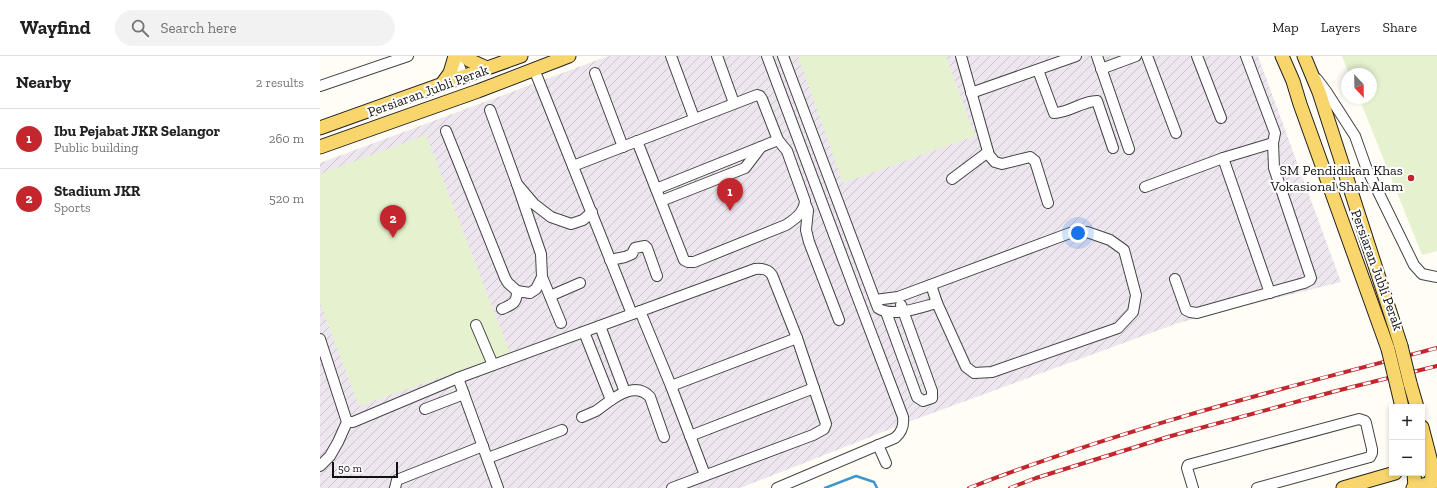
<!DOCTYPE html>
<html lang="en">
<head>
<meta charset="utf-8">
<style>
  :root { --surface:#fff; --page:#f2f2f2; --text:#202124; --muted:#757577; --line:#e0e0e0; --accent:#c4262e }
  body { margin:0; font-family:"Zilla Slab",serif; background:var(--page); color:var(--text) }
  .controls { position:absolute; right:12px; bottom:12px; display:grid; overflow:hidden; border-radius:0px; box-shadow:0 2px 6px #0003 }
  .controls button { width:36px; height:36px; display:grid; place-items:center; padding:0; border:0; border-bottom:1px solid var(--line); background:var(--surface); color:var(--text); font:20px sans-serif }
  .compass { position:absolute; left:1021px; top:12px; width:36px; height:36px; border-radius:50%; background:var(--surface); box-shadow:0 2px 6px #0003; rotate:158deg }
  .scale { position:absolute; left:12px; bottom:10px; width:66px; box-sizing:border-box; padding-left:4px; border:2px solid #111; border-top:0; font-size:11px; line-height:14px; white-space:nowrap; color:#111; -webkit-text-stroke:3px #fff; paint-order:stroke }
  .you { position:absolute; left:758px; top:177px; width:14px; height:14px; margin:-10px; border:3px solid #fff; border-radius:50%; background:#1a73e8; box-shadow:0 0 0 6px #1a73e833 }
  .badge { display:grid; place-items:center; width:26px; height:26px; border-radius:50%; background:var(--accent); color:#fff; font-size:13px; font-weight:700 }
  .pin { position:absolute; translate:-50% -33px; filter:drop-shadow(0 1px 2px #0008) }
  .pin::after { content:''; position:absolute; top:21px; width:14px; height:12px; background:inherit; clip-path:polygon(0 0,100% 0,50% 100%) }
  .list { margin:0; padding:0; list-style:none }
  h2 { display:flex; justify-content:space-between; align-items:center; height:52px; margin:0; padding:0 16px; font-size:17px }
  h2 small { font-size:13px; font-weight:400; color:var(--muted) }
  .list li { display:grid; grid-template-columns:26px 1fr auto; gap:12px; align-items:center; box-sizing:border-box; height:60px; padding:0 16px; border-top:1px solid var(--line) }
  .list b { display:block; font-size:15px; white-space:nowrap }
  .list p { margin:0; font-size:13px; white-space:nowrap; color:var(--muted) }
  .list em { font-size:13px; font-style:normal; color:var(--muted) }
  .icon { flex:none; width:22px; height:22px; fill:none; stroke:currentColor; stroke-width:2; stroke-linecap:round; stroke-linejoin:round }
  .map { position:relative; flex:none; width:1117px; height:432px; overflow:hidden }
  header { display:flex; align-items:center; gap:24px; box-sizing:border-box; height:56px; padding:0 20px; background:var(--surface); border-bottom:1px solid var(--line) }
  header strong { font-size:19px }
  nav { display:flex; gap:22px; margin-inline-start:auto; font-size:14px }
  .search { width:280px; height:36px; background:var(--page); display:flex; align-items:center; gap:10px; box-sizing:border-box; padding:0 14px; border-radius:22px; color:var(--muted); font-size:15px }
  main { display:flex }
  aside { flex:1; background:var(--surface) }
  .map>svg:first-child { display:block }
  .industrial { fill:url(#industrial-furrows) }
  .pitch { fill:#e6f2cf }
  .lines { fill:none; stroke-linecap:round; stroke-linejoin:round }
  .stream { stroke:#3f96cf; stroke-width:2.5 }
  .minor-casing { stroke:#444; stroke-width:12 }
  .major-casing { stroke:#222; stroke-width:15 }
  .minor { stroke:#fff; stroke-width:10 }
  .major { stroke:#f9d66b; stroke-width:13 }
  .rail-casing { stroke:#c4262e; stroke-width:4 }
  .rail { stroke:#fff; stroke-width:2.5; stroke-dasharray:8; stroke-linecap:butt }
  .major-bridge-casing { stroke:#222; stroke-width:15; stroke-linecap:butt }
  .major-bridge { stroke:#f9d66b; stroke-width:13 }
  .poi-dot { fill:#c4262e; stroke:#fff; stroke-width:1.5 }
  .labels { text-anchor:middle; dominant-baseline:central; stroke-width:4; stroke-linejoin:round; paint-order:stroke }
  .street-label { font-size:14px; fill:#111; stroke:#fff }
  .poi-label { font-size:14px; fill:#111; stroke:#fff; text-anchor:end }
</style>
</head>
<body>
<header>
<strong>Wayfind</strong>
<div class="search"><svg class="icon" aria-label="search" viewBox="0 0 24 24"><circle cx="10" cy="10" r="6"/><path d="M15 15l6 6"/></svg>Search here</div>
<nav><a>Map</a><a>Layers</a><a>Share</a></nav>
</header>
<main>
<aside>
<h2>Nearby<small>2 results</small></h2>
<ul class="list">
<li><span class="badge">1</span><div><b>Ibu Pejabat JKR Selangor</b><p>Public building</p></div><em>260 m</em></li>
<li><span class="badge">2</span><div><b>Stadium JKR</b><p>Sports</p></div><em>520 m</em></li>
</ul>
</aside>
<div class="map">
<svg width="1117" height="432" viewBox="0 0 1117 432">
  <defs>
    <pattern id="industrial-furrows" width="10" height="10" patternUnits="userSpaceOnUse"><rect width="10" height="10" fill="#eee6ef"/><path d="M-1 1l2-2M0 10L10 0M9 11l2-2" fill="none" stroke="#cbc4cc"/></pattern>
  </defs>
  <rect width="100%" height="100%" fill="#fffdf5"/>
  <polygon class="industrial" points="288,0 938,0 1021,226 858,267 591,365 420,432 0,432 0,107"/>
  <g class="pitch">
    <polygon points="478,0 626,0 655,80 523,127"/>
    <polygon points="1022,0 1117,0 1117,195 1102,199 1039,42 1051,42 1051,18 1029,18"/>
    <polygon points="106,79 190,297 39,350 0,247 0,118"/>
  </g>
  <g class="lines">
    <polyline class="stream" points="505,432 536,420 554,426 557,432"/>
    <g class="minor-casing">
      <g id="minor">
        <polyline points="136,0 143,21"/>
        <polyline points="351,0 374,62"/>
        <polyline points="397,0 414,47"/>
        <path d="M447,0L534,232L583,361C584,370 582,376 575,382L457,432"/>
        <path d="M463,0L555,244L578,241L750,177L767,176L790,184L804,194L816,239L813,256L798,272L672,316L654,317L646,311L617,247C601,251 572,262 558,252L555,244"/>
        <polyline points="641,0 669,99 675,106 682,108 710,101 715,105 728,147"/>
        <polyline points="777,0 809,93"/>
        <polyline points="827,0 856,77"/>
        <polyline points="877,0 901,62"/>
        <polyline points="214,13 312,258"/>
        <polyline points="781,13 816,0"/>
        <path d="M718,14L734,57C749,57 762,45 777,45L793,92"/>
        <polyline points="275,17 303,91"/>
        <polyline points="997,23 1006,35 1035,80 1046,111 1094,209 1102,218 1117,221"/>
        <polyline points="0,30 88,0"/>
        <polyline points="651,37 756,0"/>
        <polyline points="170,54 197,128"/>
        <polyline points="126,75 185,222 188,227 197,235"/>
        <polyline points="317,85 336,133 458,84"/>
        <polyline points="903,102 950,237"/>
        <path d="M253,110L437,39L440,40L442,43L458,84L467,95L485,145C484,157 475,163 466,169L374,206H368L364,204L336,133"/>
        <polyline points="632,123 668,96"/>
        <polyline points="825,131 903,102 953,87"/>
        <polyline points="341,145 425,112 441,91"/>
        <polyline points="485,147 488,154 486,174 489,186 519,264"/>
        <polyline points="290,204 305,201 312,198 315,192 325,190 327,192 337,220"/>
        <polyline points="855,223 866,254 870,256 877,257 984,227 990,224 991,222 954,112 953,87 955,77 926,0"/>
        <polyline points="611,229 617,247"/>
        <polyline points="230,240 260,227"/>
        <path d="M182,253C193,248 197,247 197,235L210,237L216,233L222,221"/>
        <polyline points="320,255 351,330 385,419"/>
        <polyline points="566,256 597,341 603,345 612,342 612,335 581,249"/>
        <polyline points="241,267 222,221 221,198 197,128 214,148 231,161 251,168 263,164 272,156"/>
        <polyline points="156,269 173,309"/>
        <polyline points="280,270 305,336"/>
        <path d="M264,276L291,344C303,336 318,328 330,341L344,381"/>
        <polyline points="0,283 27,366 18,386 10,400 0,410"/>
        <polyline points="138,322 178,432"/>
        <polyline points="351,330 477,282"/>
        <polyline points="105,353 144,338"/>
        <polyline points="262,361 276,355 291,344"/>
        <path d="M27,366H33L138,322L435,213C443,212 448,213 452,219L477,282L506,368L504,373L493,379L352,432"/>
        <polyline points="370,380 494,332"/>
        <polyline points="558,389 566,407"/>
        <polyline points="168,402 242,374"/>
        <polyline points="75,432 77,424 163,390"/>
        <polyline points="873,432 867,412 868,409 1039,363 1045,365 1046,367 1052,393 1052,397 1050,401 937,432"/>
      </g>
    </g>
    <g class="major-casing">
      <g id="major">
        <polyline points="144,0 149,4 167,12"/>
        <polyline points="962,0 973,25 980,48 1068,293"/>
        <polyline points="984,0 999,36 1081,290"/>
        <polyline points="122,28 130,17 135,0"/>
        <polyline points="0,72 201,0"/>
        <polyline points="0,91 158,35 249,0"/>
        <polyline points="1090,327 1097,351"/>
        <polyline points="1077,330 1082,351"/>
        <polyline points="1102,371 1111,406 1112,426"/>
        <polyline points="1094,417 1095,431"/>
        <polyline points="1023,432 1075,417"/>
        <polyline points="1093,432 1117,425"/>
      </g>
    </g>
    <use href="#minor" class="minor"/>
    <use href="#major" class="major"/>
    <g class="rail-casing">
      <g id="rail">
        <path d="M649,432C801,373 960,333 1117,292"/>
        <polyline points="690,432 716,422 851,380 1016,335 1117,310"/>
      </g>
    </g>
    <use href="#rail" class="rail"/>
    <g class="major-bridge-casing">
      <g id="major-bridge">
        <polyline points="1081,290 1090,327"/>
        <polyline points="1068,293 1077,330"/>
      </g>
    </g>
    <use href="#major-bridge" class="major-bridge"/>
  </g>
  <circle class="poi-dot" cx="1091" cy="122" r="4"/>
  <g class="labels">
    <g class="street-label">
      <text transform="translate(108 35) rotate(-20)">Persiaran Jubli Perak</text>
      <text transform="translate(1057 214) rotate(70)">Persiaran Jubli Perak</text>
    </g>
    <g class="poi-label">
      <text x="1083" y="114">SM Pendidikan Khas<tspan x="1083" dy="16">Vokasional Shah Alam</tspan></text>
    </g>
  </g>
</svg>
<div class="controls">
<button>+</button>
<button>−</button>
</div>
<svg class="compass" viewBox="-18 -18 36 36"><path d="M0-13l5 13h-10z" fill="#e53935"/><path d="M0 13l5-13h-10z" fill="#757577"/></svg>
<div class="scale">50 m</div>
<div class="you"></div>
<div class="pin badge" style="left:410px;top:155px">1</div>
<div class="pin badge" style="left:73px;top:182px">2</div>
</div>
</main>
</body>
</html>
